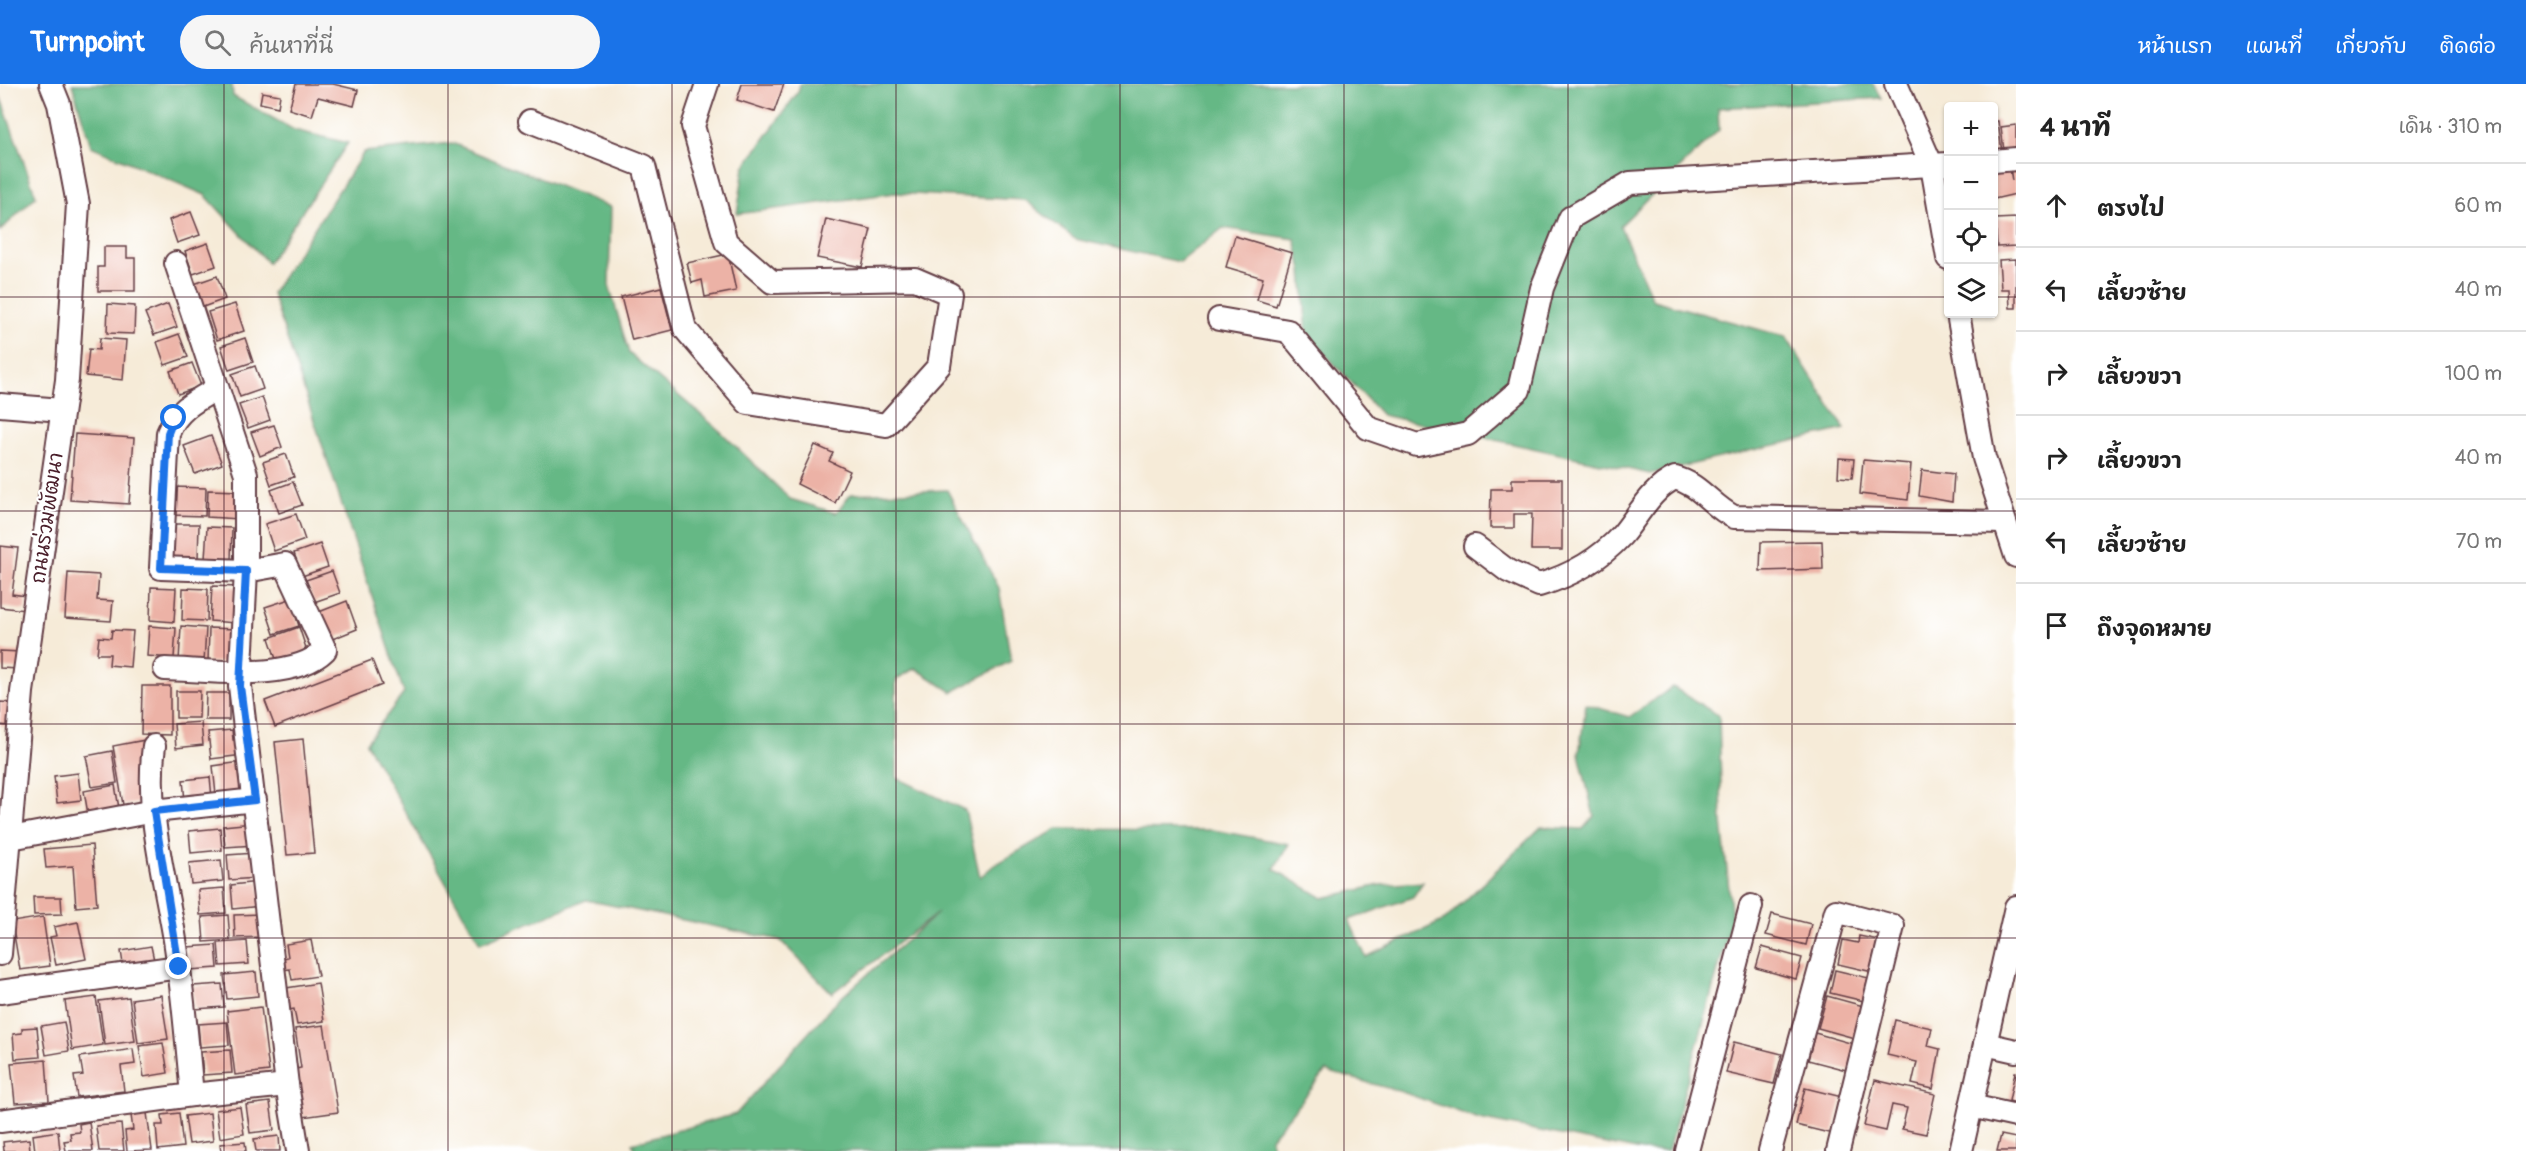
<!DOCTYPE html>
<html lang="th">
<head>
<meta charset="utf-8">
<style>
  :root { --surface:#fff; --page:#f6f6f6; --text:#222; --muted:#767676; --line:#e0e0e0; --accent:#1a73e8 }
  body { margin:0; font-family:Pangolin,"Playpen Sans Thai",sans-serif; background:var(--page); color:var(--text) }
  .controls { position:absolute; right:18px; top:18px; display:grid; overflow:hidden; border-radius:6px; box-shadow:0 2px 4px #0004 }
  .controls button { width:54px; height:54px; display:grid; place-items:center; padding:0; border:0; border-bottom:2px solid var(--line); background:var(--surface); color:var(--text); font:30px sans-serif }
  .stop { position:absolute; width:18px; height:18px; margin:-14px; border:4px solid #1a73e8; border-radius:50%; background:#fff }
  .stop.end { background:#1a73e8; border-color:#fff; box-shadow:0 2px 6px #0008 }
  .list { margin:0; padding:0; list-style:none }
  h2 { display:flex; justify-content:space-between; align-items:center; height:78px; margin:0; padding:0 24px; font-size:26px }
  h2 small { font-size:20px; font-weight:400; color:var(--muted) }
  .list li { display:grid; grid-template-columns:39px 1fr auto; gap:18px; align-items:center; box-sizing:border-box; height:84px; padding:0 24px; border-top:2px solid var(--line) }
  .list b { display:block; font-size:22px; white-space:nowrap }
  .list em { font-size:20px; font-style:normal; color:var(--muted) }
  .icon { flex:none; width:33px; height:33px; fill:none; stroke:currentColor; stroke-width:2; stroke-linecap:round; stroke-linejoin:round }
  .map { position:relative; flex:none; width:2016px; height:1067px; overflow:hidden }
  header { display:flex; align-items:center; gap:36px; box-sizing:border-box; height:84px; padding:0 30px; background:var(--accent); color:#fff }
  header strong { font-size:28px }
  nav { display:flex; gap:33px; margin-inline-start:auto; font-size:21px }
  .search { width:420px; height:54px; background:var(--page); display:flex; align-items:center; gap:15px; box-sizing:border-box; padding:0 21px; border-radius:33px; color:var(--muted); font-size:22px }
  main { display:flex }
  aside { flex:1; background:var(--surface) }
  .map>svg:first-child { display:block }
  .forest { fill:#65b885; stroke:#586c58; stroke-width:1.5 }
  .building { fill:#ecb2a6 }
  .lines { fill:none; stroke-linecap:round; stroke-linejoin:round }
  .minor-casing { stroke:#643e45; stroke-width:26 }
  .minor { stroke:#fff; stroke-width:22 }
  .route { stroke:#1a73e8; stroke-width:8 }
  .grid { fill:none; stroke:#4a1f2b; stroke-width:1.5; stroke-opacity:0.55 }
  .labels { text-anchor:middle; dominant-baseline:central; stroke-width:4.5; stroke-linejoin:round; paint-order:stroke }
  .street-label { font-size:20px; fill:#4a1f2b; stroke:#fff }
</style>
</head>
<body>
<header>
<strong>Turnpoint</strong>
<div class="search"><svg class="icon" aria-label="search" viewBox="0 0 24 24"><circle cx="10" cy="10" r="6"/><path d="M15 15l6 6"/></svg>ค้นหาที่นี่</div>
<nav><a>หน้าแรก</a><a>แผนที่</a><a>เกี่ยวกับ</a><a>ติดต่อ</a></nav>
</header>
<main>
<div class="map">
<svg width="2016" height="1067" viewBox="0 0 2016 1067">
  <rect width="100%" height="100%" fill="#fff"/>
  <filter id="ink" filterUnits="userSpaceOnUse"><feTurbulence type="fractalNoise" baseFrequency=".0167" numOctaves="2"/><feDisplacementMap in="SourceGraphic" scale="12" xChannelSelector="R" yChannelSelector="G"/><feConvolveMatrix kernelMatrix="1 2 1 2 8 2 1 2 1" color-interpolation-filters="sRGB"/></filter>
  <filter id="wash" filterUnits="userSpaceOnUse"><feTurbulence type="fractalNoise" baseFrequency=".008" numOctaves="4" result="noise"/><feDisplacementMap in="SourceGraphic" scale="24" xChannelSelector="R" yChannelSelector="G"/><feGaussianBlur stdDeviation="1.35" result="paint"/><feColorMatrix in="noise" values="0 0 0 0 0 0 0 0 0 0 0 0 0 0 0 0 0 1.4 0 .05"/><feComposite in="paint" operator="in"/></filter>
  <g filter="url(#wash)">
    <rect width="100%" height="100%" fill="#f6ebd8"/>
    <g class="forest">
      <polygon points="72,0 232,0 233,12 294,46 348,59 268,179 205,111 91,62"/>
      <polygon points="800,0 1873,0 1881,14 1718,24 1719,46 1620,142 1653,216 1786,253 1845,345 1650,390 1382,331 1307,251 1302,186 1295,155 1223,144 1180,178 1075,155 1025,116 895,109 737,130 744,83 798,8"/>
      <polygon points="0,12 36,112 0,147"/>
      <polygon points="452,59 611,123 609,201 629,269 720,347 790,415 836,429 851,410 947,406 999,504 1011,577 952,608 915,584 896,596 897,694 965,726 980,793 993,782 1057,745 1213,746 1289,760 1274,785 1323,814 1380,801 1423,798 1413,813 1349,836 1366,873 1445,836 1541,743 1583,745 1594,732 1579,670 1586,620 1629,633 1673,603 1719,632 1722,738 1732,835 1668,1067 1642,1067 1479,1035 1402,1008 1326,987 1271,1054 1273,1067 636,1067 632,1059 736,1030 836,918 939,828 832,909 780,856 586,816 480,859 366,659 404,609 272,209 364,68"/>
    </g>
    <g id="blocks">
      <g class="building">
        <polygon points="296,0 333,0 358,6 354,22 318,13 312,32 289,25"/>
        <polygon points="742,0 784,0 774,28 737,16"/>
        <polygon points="262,8 280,11 278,23 260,19"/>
        <polygon points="1994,37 1998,37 2002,69 1994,71"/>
        <polygon points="2016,41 2016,65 2004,67 2001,43"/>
        <polygon points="2016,81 2016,110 1994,115 1994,87 2010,85 2012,97 2010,82"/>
        <polygon points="191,128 200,151 177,159 169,136"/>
        <polygon points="2016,134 2016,162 1997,163 1995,135"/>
        <polygon points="826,135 871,145 862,183 817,174"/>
        <polygon points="1235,152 1292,169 1276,222 1257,216 1263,194 1226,183"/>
        <polygon points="208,159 216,182 193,190 185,167"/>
        <polygon points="104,163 127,163 127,174 135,174 135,207 98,207 98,183 104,183"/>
        <polygon points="728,170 736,207 705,213 702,196 692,199 687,179"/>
        <polygon points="2016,175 2016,224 2010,224 2009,205 2001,205 1999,176"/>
        <polygon points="217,192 225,215 203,223 194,200"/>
        <polygon points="661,203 672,246 632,256 621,213"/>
        <polygon points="108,220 135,222 134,250 107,249"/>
        <polygon points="168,220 177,243 154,251 145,229"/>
        <polygon points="235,220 244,247 217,256 208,228"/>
        <polygon points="179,250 188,273 165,281 157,258"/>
        <polygon points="100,254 126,256 123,296 86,292 89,265 99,266"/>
        <polygon points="245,254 253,278 229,286 221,262"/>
        <polygon points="192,279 201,302 178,310 170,287"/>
        <polygon points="255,282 263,305 240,313 232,290"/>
        <polygon points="262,313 270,336 248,344 239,321"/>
        <polygon points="274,341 282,363 260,372 251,348"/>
        <polygon points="75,350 134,354 129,420 70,416"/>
        <polygon points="211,352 222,380 195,390 184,362"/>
        <polygon points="815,361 833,369 829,377 850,387 835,419 797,400"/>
        <polygon points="286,370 294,393 271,401 263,378"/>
        <polygon points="1839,374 1854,375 1852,394 1838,393"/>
        <polygon points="1863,376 1911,380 1908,416 1860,410"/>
        <polygon points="1922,386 1954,390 1952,418 1919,412"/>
        <polygon points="1512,395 1562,395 1562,466 1531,466 1532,430 1514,430 1514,444 1490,444 1491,405 1512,405"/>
        <polygon points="293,398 302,421 279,429 271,406"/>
        <polygon points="173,403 206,404 205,432 172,431"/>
        <polygon points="208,406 240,407 240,435 207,433"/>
        <polygon points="296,430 305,456 274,467 265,440"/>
        <polygon points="173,440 199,440 198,475 172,474"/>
        <polygon points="207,443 232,444 231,477 205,475"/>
        <polygon points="1822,457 1823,485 1760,487 1761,458"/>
        <polygon points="320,460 328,483 302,492 294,469"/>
        <polygon points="0,462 18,464 12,510 26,512 25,526 0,523"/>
        <polygon points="332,487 340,509 314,518 306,496"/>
        <polygon points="68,489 99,491 97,516 113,517 111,537 65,534"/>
        <polygon points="212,502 238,503 236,539 210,537"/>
        <polygon points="151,503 176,504 174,538 150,536"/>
        <polygon points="183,504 208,505 207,537 182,536"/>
        <polygon points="290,515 299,542 274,550 265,523"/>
        <polygon points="347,517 357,545 330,556 319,528"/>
        <polygon points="149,542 176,544 174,574 147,572"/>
        <polygon points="181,542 206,544 204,579 179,577"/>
        <polygon points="299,543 307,567 277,578 269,554"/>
        <polygon points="209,544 235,545 234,579 208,578"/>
        <polygon points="112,546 133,547 130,583 109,581 110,570 97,570 99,553 111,554"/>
        <polygon points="0,567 21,568 19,585 0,584"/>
        <polygon points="372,576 382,601 275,643 265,617"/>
        <polygon points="142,602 170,602 170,651 141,650"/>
        <polygon points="176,607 200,607 199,634 176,634"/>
        <polygon points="206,609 229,609 229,636 205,636"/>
        <polygon points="0,618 13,619 10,642 0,641"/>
        <polygon points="201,638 203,661 176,664 174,640"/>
        <polygon points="232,646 233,656 241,656 243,671 211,675 208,648"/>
        <polygon points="303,655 314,769 287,771 275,658"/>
        <polygon points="145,656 149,682 140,684 146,718 123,721 113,662"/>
        <polygon points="112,667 117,699 92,703 86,672"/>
        <polygon points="241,678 245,708 216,711 213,682"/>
        <polygon points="78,689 81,716 57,719 54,692"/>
        <polygon points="210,693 212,714 185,717 183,696"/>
        <polygon points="115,701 120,730 89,736 84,707"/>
        <polygon points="253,739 255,761 225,763 223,742"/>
        <polygon points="220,744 222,766 191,769 189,747"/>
        <polygon points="92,761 97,821 76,823 73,782 46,784 44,765"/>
        <polygon points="255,769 257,794 229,796 227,771"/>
        <polygon points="221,776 223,797 191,800 189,779"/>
        <polygon points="259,798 261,822 233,825 231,801"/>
        <polygon points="224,804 226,829 200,831 198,806"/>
        <polygon points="33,813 61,813 62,830 34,831"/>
        <polygon points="262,830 264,853 235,854 234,831"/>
        <polygon points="1772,830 1811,840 1806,861 1766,851"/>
        <polygon points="228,831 230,856 204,858 202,833"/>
        <polygon points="43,833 50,882 20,886 12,838"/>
        <polygon points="78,838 86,875 56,881 50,853 56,852 54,843"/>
        <polygon points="1859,852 1884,857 1877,889 1838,880 1843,856 1858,859"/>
        <polygon points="311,856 318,892 292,896 290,885 281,886 279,875 288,873 286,860"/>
        <polygon points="247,857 249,880 220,882 218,859"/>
        <polygon points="216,861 218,884 189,886 187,863"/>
        <polygon points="151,862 155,881 124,886 121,867"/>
        <polygon points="1762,863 1802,874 1796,895 1756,884"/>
        <polygon points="1835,886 1873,895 1868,918 1830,909"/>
        <polygon points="256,888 258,912 227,915 224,891"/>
        <polygon points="318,899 324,937 297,941 294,925 283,927 280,905"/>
        <polygon points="222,900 224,923 195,925 193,902"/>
        <polygon points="161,911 168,955 138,959 132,915"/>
        <polygon points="1827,912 1867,923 1858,955 1818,944"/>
        <polygon points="96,913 103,961 72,966 65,917"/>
        <polygon points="129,913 135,957 105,961 99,917"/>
        <polygon points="261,923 269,987 235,991 227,927"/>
        <polygon points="1895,936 1932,944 1928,962 1940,965 1933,1005 1912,1000 1917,978 1887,971"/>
        <polygon points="64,938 69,967 46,971 41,942"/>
        <polygon points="227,938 229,961 200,963 198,940"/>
        <polygon points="324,941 338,1028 303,1033 296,985 301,984 295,945"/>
        <polygon points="37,943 40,973 15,975 13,950 22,949 22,944"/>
        <polygon points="1815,949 1857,961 1850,987 1808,976"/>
        <polygon points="1734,958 1782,970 1774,1000 1726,989"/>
        <polygon points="163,959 168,989 144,993 139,962"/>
        <polygon points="133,965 135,980 121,982 124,1007 77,1013 74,992 83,991 80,973"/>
        <polygon points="230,966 232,989 203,991 201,968"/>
        <polygon points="46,976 49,1017 15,1019 11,979"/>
        <polygon points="2015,988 2016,988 2016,1019 2009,1017"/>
        <polygon points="1875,996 1935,1010 1926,1050 1902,1045 1907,1024 1892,1021 1886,1047 1864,1042"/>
        <polygon points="1805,1004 1842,1013 1833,1050 1796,1041"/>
        <polygon points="270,1018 274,1046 250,1049 246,1021"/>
        <polygon points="240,1023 244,1050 220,1054 216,1026"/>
        <polygon points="147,1029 152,1066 127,1067 125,1047 133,1046 131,1031"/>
        <polygon points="179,1029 183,1063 158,1066 156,1041 163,1041 162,1031"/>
        <polygon points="210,1029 213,1057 189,1060 185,1032"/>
        <polygon points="89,1038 93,1067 66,1067 64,1057 71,1056 70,1049 80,1048 79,1040"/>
        <polygon points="121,1040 124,1067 99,1067 96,1042"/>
        <polygon points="58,1047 60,1067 35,1067 33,1051"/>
        <polygon points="2001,1051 2016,1054 2016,1067 1997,1067"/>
        <polygon points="279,1052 280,1067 256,1067 254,1055"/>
        <polygon points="29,1055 30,1067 4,1067 3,1058"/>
        <polygon points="245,1058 246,1067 221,1067 220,1060"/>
      </g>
    </g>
  </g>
  <g filter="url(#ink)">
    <use href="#blocks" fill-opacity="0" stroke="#643e45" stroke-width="1.5"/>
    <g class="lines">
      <g class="minor-casing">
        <g id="minor">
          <polyline points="1896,0 1932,82 1948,174"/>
          <polyline points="530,37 644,82 685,245 748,319 886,341 939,282 950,210 915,195 772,198 726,158 693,42 707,0"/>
          <polyline points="1994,77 2016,75"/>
          <polyline points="176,179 246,390 246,487 240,602 287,1001 298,1067"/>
          <polyline points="1958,230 1984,374 2016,472"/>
          <polyline points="1219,235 1288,247 1368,344 1417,361 1468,350 1519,306 1542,204 1570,134 1630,99 1948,80"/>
          <polyline points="0,321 62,326"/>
          <path d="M1475,462L1508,487L1539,501C1570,492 1600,475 1622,451C1638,432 1652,404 1675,394C1700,400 1712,423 1734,433L2004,438"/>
          <path d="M165,585C209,586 292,599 325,566L285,480L246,487L161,484L168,349C177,326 195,317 216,305"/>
          <path d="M154,662C145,726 165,794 175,856C183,907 187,959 192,1011"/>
          <polyline points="0,756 154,727 255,716"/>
          <polyline points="0,870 22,608 67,296 78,120 59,20 51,0"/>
          <polyline points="0,908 179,883"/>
          <polyline points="1985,960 2016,967"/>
          <polyline points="1971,1022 2016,1032"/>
          <polyline points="0,1037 192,1011 287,1001"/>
          <polyline points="1687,1067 1751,822"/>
          <polyline points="1770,1067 1836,827 1893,842 1838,1067"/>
          <polyline points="1961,1067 2016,823"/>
        </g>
      </g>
      <use href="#minor" class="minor"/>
    </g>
  </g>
  <g class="lines" filter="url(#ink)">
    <polyline class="route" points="174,334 168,349 161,484 246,487 240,602 255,716 154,727 179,883"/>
  </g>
  <path class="grid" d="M224,0V1067M448,0V1067M672,0V1067M896,0V1067M1120,0V1067M1344,0V1067M1568,0V1067M1792,0V1067M0,213H1948M1994,213H2016M0,427H2016M0,640H2016M0,854H2016"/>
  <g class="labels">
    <g class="street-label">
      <text transform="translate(47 434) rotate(-82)">ถนนร่วมพัฒนา</text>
    </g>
  </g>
</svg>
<div class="controls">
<button>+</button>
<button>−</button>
<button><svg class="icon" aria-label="locate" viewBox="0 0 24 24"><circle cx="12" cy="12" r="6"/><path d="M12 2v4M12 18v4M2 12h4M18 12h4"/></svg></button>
<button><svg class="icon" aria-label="layers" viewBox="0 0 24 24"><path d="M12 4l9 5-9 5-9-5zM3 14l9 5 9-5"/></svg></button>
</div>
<div class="stop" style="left:174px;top:334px"></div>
<div class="stop end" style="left:179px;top:883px"></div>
</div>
<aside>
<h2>4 นาที<small>เดิน · 310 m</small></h2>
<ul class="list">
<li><svg class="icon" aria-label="ahead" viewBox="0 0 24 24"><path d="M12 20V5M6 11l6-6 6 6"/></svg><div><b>ตรงไป</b></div><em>60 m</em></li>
<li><svg class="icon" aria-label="left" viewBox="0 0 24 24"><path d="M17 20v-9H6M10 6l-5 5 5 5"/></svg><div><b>เลี้ยวซ้าย</b></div><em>40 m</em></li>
<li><svg class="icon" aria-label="right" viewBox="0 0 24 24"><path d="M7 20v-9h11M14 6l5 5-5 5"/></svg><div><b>เลี้ยวขวา</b></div><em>100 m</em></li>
<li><svg class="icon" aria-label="right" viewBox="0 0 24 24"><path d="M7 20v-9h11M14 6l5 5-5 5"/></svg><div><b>เลี้ยวขวา</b></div><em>40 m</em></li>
<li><svg class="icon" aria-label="left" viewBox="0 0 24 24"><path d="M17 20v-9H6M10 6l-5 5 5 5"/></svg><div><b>เลี้ยวซ้าย</b></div><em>70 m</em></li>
<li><svg class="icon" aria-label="arrive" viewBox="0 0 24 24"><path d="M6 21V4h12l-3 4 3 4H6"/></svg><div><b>ถึงจุดหมาย</b></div></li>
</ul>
</aside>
</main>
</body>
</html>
